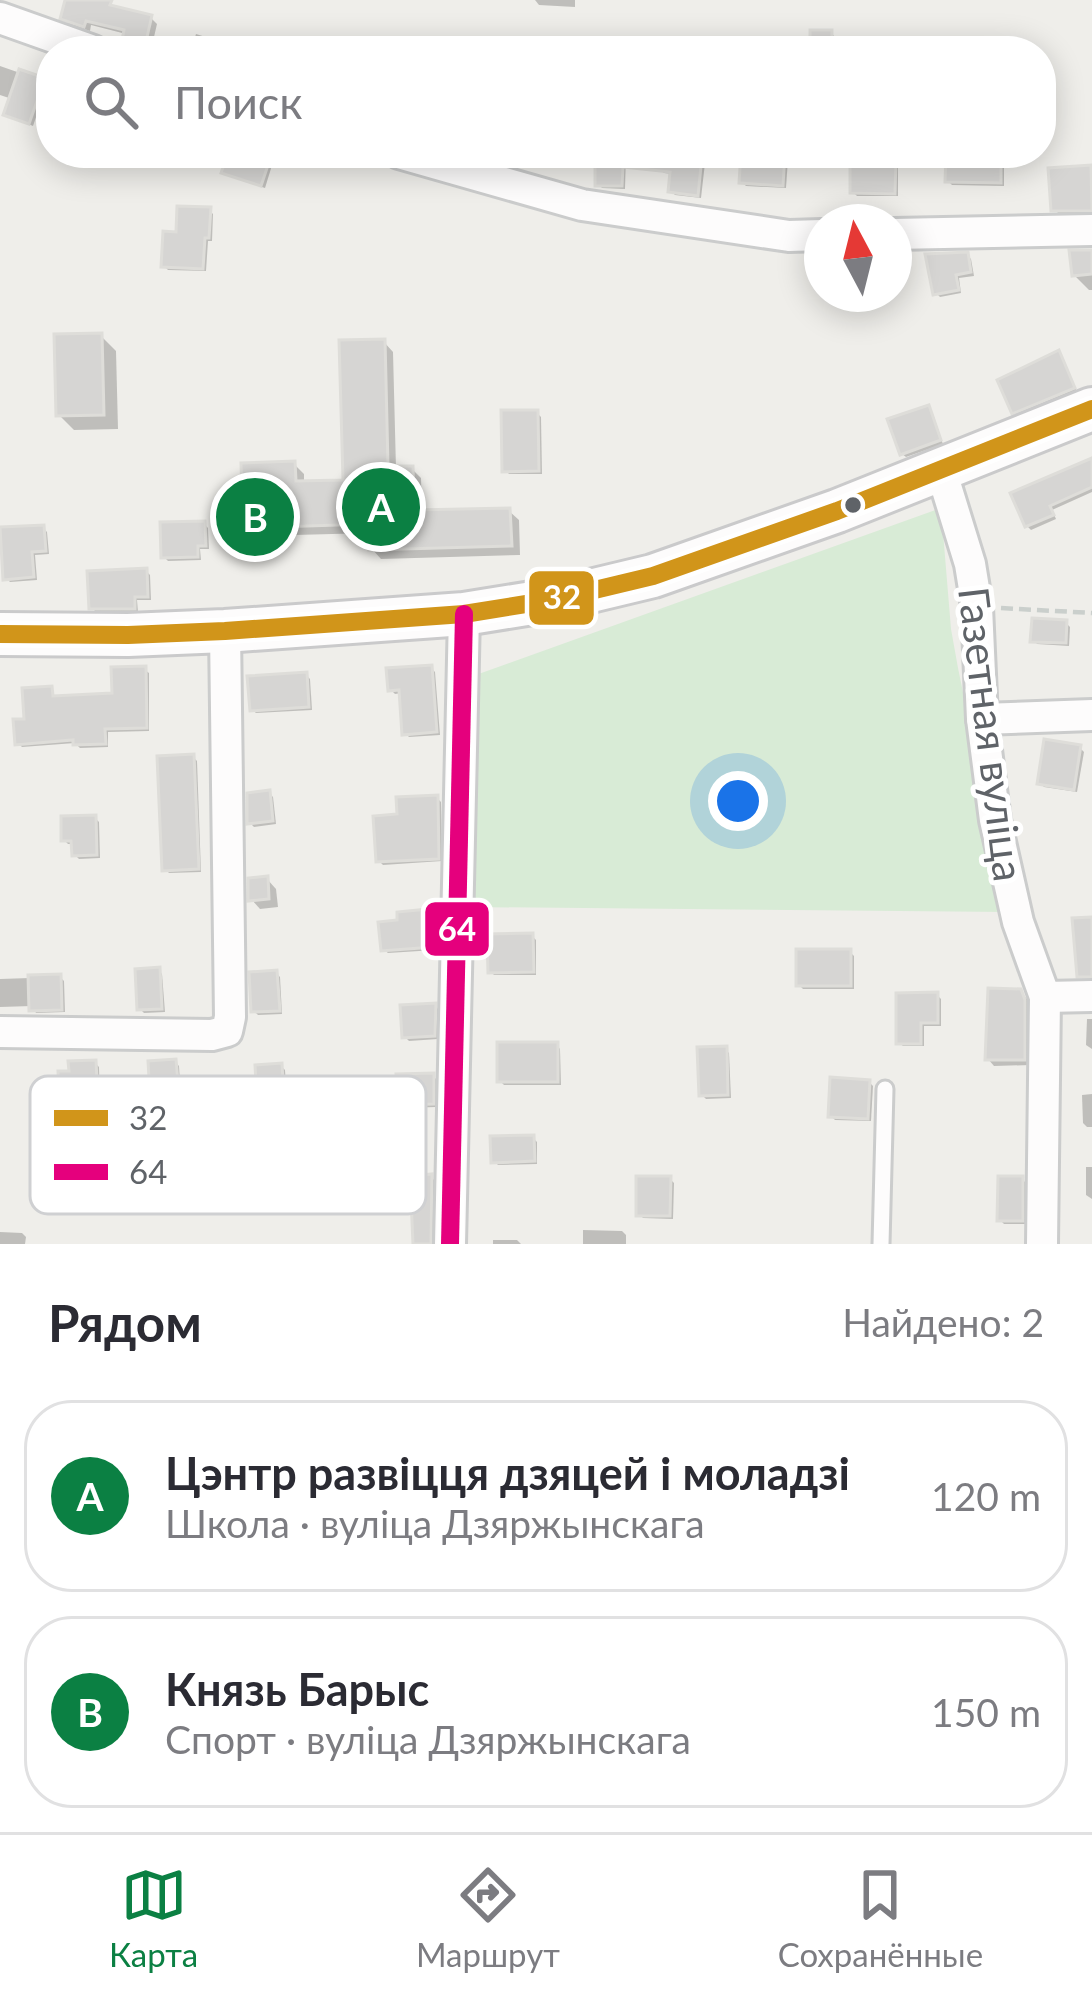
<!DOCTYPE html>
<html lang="ru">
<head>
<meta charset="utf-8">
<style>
  :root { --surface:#fff; --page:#f2f2f3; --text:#2b2b33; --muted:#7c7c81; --line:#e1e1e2; --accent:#0b8043 }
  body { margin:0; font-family:Lato,sans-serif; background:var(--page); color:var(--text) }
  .compass { position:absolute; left:804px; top:204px; width:108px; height:108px; border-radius:50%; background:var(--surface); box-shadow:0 6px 30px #0003; rotate:353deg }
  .you { position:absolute; left:738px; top:801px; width:42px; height:42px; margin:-30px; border:9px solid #fff; border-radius:50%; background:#1a73e8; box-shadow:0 0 0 18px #1a73e833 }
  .badge { display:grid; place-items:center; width:78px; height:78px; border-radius:50%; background:var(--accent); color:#fff; font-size:39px; font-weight:700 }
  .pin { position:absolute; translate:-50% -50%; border:6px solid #fff; box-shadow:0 3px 12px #0006 }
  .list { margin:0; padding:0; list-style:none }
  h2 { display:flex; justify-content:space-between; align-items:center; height:156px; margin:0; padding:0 48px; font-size:51px }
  h2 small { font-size:39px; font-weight:400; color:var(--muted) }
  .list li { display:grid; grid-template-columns:78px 1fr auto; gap:36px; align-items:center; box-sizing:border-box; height:192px; margin:0 24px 24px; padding:0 24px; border:3px solid var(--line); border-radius:48px }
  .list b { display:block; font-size:45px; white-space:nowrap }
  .list p { margin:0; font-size:39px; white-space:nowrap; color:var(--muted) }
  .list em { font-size:39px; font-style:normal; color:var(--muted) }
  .icon { flex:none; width:66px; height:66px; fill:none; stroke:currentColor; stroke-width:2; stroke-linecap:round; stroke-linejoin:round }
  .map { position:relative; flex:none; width:1092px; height:1244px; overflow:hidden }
  .search { position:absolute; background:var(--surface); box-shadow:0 6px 30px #0003; left:36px; right:36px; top:36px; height:132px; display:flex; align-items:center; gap:30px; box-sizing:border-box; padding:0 42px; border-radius:48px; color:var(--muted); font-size:45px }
  .sheet { height:588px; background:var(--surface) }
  nav { display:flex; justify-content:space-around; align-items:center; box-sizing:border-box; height:168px; border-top:3px solid var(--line); background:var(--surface); font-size:33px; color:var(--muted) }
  nav a { display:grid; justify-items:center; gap:6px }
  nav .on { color:var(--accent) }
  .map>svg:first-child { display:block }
  .green { fill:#d8ebd6 }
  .shadow { fill:#0003 }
  .building { fill:#d6d5d3; stroke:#deddd9; stroke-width:3 }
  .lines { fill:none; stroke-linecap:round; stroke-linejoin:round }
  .lane-casing { stroke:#cbcccc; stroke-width:21 }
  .street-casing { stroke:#cbcccc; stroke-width:36 }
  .secondary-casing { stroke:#cacacb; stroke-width:48 }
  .path { stroke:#cacfcc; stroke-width:4.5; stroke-dasharray:12 6; stroke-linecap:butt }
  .lane { stroke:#fdfcfc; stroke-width:15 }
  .street { stroke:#fdfcfc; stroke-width:30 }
  .secondary { stroke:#fdfcfc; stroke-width:42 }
  .bus-1-casing { stroke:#fff; stroke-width:27 }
  .bus-2-casing { stroke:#fff; stroke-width:27 }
  .bus-1 { stroke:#d1951a; stroke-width:18 }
  .bus-2 { stroke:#e5007d; stroke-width:18 }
  .bus-dot { fill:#5f6368; stroke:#fff; stroke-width:4.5 }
  .labels { text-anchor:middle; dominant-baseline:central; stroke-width:10; stroke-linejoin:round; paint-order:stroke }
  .street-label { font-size:42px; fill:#5f6368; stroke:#fff }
  .key { fill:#fff; stroke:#cfd0d2; stroke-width:3 }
  .key-label { font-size:33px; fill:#5f6368 }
  .line-badge { stroke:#fff; stroke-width:4.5 }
  .badge-label { font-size:33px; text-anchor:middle; font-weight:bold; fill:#fff }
</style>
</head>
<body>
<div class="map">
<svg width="1092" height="1244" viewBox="0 0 1092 1244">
  <rect width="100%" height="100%" fill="#efeeea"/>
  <polygon class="green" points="941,508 951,629 958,668 1008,912 469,907 473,676"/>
  <g class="shadow">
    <polygon points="68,0 97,0 110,3 117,10 151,18 157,24 151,50 131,45 125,39 126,34 91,25 90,31 69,24 63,18"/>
    <polygon points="535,0 575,0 575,7 539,5"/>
    <polygon points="831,33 835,37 835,46 852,47 856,51 813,51"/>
    <polygon points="196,34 225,43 229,47 228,51 191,51"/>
    <polygon points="271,42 298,50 299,51 268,51"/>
    <polygon points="0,66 43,81 47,85 33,126 7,115 12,99 0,95"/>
    <polygon points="148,153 175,153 173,161"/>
    <polygon points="231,153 256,153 273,162 265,188 228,176 224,172"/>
    <polygon points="598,153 626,153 625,189 602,188 598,184"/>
    <polygon points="949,153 1004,153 1004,186 952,185 948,181"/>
    <polygon points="784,155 788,159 786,188 746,186 742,182"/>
    <polygon points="701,159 705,163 701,198 675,195 671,191 673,174 664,173 660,169"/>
    <polygon points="894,163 898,167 898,196 857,196 853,192"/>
    <polygon points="1090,168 1092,214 1058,213 1054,209"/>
    <polygon points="209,210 213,214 212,241 208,241 206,271 168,270 164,266 179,235"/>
    <polygon points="1092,253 1092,290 1089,290 1074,275"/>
    <polygon points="967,255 971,259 974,276 959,278 961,293 940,297 936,293"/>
    <polygon points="101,336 116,351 118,429 74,430 59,415"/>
    <polygon points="384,342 393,352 396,469 412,469 421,478 422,513 509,511 519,520 520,555 381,559 372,549 371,533 256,536 246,527 294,464 304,474 304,484 346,483"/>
    <polygon points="1059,354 1077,392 1018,416 1014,412"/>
    <polygon points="928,408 943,444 906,457 902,454"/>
    <polygon points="537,413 541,417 542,474 509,474 505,470"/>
    <polygon points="1092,459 1092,492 1052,510 1056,519 1031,530 1027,526"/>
    <polygon points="204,524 208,528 209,549 200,549 201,560 168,561 164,557"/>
    <polygon points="43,528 47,532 49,554 35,555 37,580 10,582 6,578"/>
    <polygon points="146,571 150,575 151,600 137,600 138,612 96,612 92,608"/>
    <polygon points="1066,623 1070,627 1069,646 1037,644 1034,640"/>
    <polygon points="431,668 435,672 440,735 409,737 405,733 402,693 395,694 391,690"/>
    <polygon points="145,670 149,673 149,731 108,732 108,747 80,748 75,743 22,747 18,743 27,721 51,689 55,699 115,696"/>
    <polygon points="306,675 310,679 312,710 256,713 252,710"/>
    <polygon points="1080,748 1084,752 1077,792 1044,787 1040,783"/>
    <polygon points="193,757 197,761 201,872 169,873 165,869"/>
    <polygon points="269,793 273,797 276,824 254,827 250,823"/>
    <polygon points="437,798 441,802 442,861 383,865 379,861 400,817"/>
    <polygon points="95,818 99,822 100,858 79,859 75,855 74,844 68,844 64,840"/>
    <polygon points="267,879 276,889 278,907 260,909 251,899"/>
    <polygon points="428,912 432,916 435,950 388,953 384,950"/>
    <polygon points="532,936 536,940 536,975 494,975 490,971"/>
    <polygon points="850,952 854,956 854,989 803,989 799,985"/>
    <polygon points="158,970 162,974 165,1012 144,1013 140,1009"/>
    <polygon points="276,973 280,977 282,1014 258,1015 254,1011"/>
    <polygon points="60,977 64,981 65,1012 36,1013 32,1006 0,1007 0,979"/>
    <polygon points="1020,992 1027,999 1031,1009 1030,1065 994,1066 988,1059"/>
    <polygon points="937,995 941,999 941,1026 924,1026 924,1046 903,1046 899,1043"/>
    <polygon points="435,1006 439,1010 438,1039 409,1041 405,1037"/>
    <polygon points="1087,1019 1092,1019 1092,1049 1086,1045"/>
    <polygon points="557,1045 560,1049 561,1085 504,1085 500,1081"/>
    <polygon points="725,1049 729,1053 731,1098 706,1099 702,1095"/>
    <polygon points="175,1062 179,1066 181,1097 157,1099 153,1095"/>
    <polygon points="95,1063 99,1067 100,1105 66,1106 62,1102"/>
    <polygon points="281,1066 285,1070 287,1104 264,1105 260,1101"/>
    <polygon points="433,1076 437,1080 436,1107 404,1108 400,1104"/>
    <polygon points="869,1082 873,1086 871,1121 835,1120 831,1116"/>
    <polygon points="1092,1094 1092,1127 1087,1127 1083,1123 1082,1095"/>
    <polygon points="533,1138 537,1142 537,1164 498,1165 494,1161"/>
    <polygon points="1086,1167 1092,1167 1092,1199 1086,1195"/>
    <polygon points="431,1177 435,1181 433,1244 412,1244 413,1239 416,1240"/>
    <polygon points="670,1179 674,1183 673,1219 643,1218 639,1214"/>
    <polygon points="1022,1179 1026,1183 1026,1224 1004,1224 1000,1220"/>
    <polygon points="583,1230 622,1231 626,1235 626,1244 583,1244"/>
    <polygon points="0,1232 22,1233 26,1237 25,1244 0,1244"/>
    <polygon points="493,1240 517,1240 521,1244 493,1244"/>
  </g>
  <g class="building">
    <polygon points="65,0 112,0 110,5 152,15 145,46 122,40 124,30 86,21 84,27 60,19"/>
    <rect x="810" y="30" width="22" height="21"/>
    <polygon points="19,69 45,78 29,124 3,115"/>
    <polygon points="228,153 272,153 261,186 221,173"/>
    <polygon points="595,153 672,153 702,156 698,196 668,192 670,172 623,167 622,186 595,186"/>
    <polygon points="741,153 785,153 783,186 739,183"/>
    <polygon points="946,153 1001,153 1001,183 945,182"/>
    <polygon points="850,160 896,160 895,194 850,193"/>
    <polygon points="1091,165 1092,211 1051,211 1048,168"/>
    <polygon points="177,206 211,207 209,238 205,238 203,269 161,267 163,231 176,232"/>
    <polygon points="1069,250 1092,250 1092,274 1072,276"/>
    <polygon points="968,252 971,272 956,275 959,290 933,295 925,254"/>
    <polygon points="102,333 104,415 56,416 54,334"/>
    <polygon points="385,339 388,466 413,466 414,510 510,508 512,546 369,550 368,524 243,528 241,463 295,461 296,481 343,480 339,340"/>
    <polygon points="1059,350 1075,388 1012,414 997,380"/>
    <polygon points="929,405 941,440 900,455 887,419"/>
    <polygon points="501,410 538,410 539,471 502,472"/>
    <polygon points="1092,458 1092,487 1050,506 1054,515 1025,527 1010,493"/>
    <polygon points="205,521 206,546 198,546 198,557 161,558 160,522"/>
    <polygon points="44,525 46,551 32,552 34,577 3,580 0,527"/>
    <polygon points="147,568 148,597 135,597 135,609 89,609 87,571"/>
    <polygon points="1032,618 1067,620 1066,643 1030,642"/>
    <polygon points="432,665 437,732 402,735 399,690 388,691 386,668"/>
    <polygon points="146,666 147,728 105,729 106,744 73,745 73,740 15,745 13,719 24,719 22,688 52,686 53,696 112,693 111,667"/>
    <polygon points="307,672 309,707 250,711 247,676"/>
    <polygon points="1044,739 1081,745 1074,790 1037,784"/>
    <polygon points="194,754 199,869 162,871 157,756"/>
    <polygon points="270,790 273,821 247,824 247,793"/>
    <polygon points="438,795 439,859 376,862 373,816 397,814 396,797"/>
    <polygon points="96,815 97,855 72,856 71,841 61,841 61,816"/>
    <polygon points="268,876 269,899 248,901 248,878"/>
    <polygon points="429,909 433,947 381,951 378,922 397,920 397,912"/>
    <polygon points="1092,917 1092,977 1077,977 1072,918"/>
    <polygon points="533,933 534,972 488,973 487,934"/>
    <rect x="796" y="949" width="55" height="37"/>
    <polygon points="160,967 162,1009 137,1010 135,969"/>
    <polygon points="277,970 280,1011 251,1012 249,972"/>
    <polygon points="61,974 62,1010 29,1011 28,975"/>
    <polygon points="988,988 1021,989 1025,1000 1025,1060 985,1060"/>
    <polygon points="938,992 938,1023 921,1023 921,1044 896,1044 896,993"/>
    <polygon points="436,1003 435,1036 402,1038 400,1005"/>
    <rect x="497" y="1042" width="61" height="40"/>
    <polygon points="727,1046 728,1095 699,1096 697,1047"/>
    <polygon points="176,1059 179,1094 150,1096 148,1061"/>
    <polygon points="96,1060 98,1102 59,1104 58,1071 69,1071 68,1061"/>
    <polygon points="282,1063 284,1101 257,1102 255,1065"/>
    <polygon points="434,1073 434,1104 397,1105 396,1074"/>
    <polygon points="830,1077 870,1080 868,1119 828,1117"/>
    <polygon points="534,1135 535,1161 491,1163 490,1136"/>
    <polygon points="432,1174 431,1244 413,1244 410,1176"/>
    <polygon points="636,1176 671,1176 670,1216 636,1216"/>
    <polygon points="998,1176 1023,1176 1023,1221 997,1221"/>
  </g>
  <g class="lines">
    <g class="lane-casing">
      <polyline id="lane" points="881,1244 885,1089"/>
    </g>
    <g class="street-casing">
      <g id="street">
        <polyline points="0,18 93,51"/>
        <polyline points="399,153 582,205 789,236 822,235"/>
        <polyline points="894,234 1092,230"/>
        <polyline points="941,470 970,564 977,607 982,719 995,820 1018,922 1045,997 1042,1244"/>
        <polyline points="982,719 1092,715"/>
        <polyline points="1045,997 1092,996"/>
        <polyline points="0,1032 212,1035 227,1031 230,1017 225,631"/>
        <polyline points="450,1244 464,614"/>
      </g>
    </g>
    <g class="secondary-casing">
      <polyline id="secondary" points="0,634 128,635 225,631 464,614 557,599 653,576 837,511 1092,409"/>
    </g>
    <polyline class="path" points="1001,608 1092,613"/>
    <use href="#lane" class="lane"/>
    <use href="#street" class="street"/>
    <use href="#secondary" class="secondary"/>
    <g class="bus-1-casing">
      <polyline id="bus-1" points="0,634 128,635 225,631 464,614 557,599 653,576 837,511 1092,409"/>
    </g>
    <g class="bus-2-casing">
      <polyline id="bus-2" points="450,1244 464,614"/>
    </g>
    <use href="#bus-1" class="bus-1"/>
    <use href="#bus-2" class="bus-2"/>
  </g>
  <circle class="bus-dot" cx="853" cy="505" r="10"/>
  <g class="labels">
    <g class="street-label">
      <text transform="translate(992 734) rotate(83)">Газетная вуліца</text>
    </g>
  </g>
  <rect x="30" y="1076" width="396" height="138" rx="18" class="key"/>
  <rect x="54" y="1110" width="54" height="16" fill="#d1951a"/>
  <rect x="54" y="1164" width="54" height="16" fill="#e5007d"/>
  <g class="key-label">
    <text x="129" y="1130">32</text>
    <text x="129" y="1184">64</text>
  </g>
  <g class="line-badge">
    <rect x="527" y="569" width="69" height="58" rx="12" fill="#d1951a"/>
    <rect x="423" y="900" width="68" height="58" rx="12" fill="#e5007d"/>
  </g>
  <g class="badge-label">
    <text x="562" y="609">32</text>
    <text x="457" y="941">64</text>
  </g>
</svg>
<svg class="compass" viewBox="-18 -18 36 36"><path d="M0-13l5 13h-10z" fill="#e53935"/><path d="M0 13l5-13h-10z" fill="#7c7c81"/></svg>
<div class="you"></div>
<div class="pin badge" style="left:381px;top:507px">A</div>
<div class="pin badge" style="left:255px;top:517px">B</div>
<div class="search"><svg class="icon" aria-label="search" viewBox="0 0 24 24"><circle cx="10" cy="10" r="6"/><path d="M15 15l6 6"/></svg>Поиск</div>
</div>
<section class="sheet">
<h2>Рядом<small>Найдено: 2</small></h2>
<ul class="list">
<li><span class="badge">A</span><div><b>Цэнтр развіцця дзяцей і моладзі</b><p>Школа · вуліца Дзяржынскага</p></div><em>120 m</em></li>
<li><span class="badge">B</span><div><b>Князь Барыс</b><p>Спорт · вуліца Дзяржынскага</p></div><em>150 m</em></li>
</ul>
</section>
<nav>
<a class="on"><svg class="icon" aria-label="map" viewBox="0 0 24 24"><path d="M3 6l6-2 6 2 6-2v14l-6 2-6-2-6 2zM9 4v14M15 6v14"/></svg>Карта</a>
<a><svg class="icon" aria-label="directions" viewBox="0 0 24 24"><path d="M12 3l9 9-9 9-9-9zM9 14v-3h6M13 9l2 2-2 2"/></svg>Маршрут</a>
<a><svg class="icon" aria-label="saved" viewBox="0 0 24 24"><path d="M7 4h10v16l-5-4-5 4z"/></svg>Сохранённые</a>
</nav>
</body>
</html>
